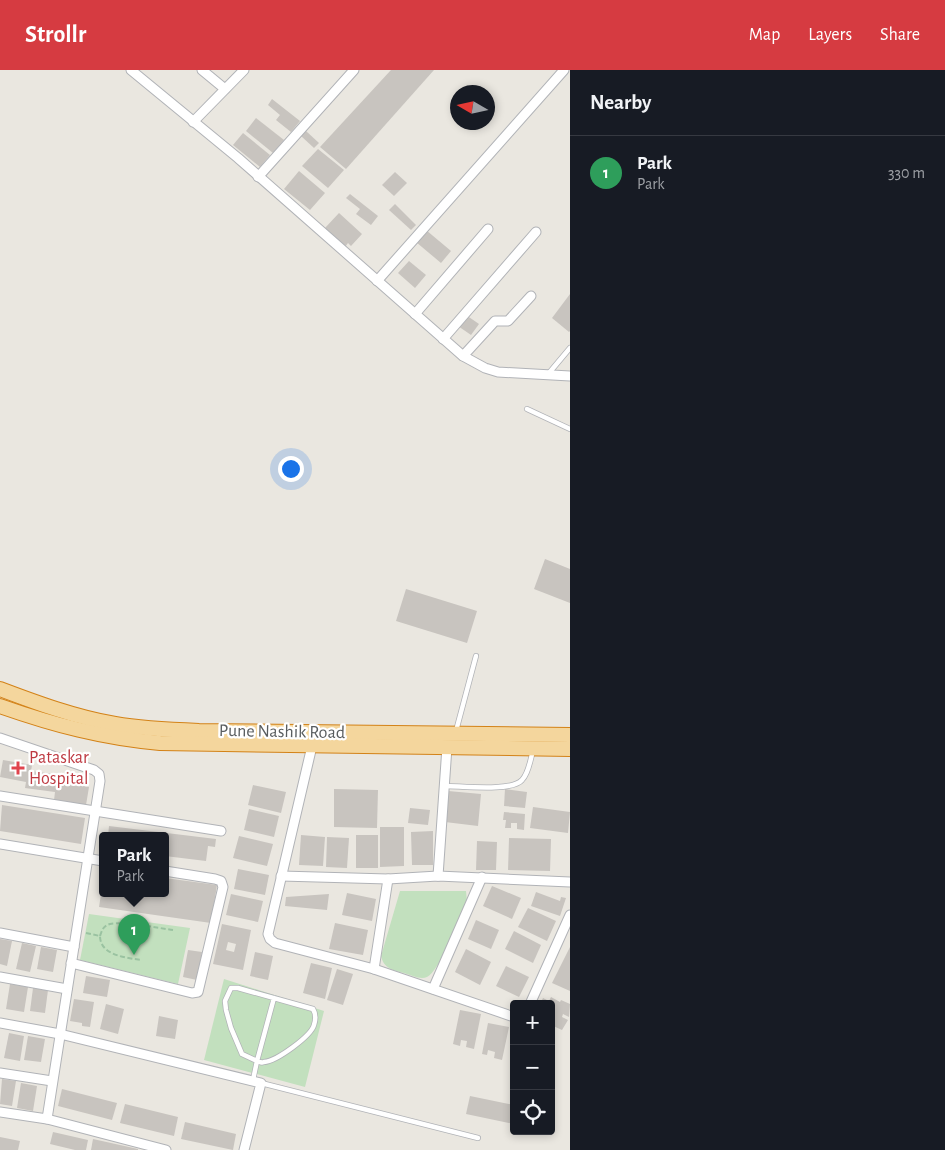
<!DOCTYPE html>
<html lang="en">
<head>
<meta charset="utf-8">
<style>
  :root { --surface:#171b24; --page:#20242c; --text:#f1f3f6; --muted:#9ea1a6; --line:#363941; --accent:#d63b41 }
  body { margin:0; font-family:"Alegreya Sans",sans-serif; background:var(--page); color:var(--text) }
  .controls { position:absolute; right:15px; bottom:15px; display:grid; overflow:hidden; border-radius:5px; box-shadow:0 2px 8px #0003 }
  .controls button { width:45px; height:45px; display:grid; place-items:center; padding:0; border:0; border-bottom:1px solid var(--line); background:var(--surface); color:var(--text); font:25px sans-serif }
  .compass { position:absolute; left:450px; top:15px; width:45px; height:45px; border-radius:50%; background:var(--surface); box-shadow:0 2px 8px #0003; rotate:279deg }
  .you { position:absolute; left:290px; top:398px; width:18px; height:18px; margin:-12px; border:4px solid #fff; border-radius:50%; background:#1a73e8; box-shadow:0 0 0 8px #1a73e833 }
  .badge { display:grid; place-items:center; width:32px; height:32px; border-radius:50%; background:var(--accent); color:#fff; font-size:16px; font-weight:700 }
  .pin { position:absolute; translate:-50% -41px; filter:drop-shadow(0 1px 2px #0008) }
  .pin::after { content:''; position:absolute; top:26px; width:18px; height:15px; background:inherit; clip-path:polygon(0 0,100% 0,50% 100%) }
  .popup { position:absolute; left:99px; top:762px; width:70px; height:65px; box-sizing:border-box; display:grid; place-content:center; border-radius:5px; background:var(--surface); filter:drop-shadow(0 1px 4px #0005); font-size:16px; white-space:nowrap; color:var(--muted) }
  .popup b { font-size:19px; color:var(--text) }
  .popup::after { content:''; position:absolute; left:50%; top:100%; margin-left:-10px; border:10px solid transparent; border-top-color:var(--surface) }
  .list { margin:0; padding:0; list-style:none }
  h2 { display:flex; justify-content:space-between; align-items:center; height:65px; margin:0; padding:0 20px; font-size:21px }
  h2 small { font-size:16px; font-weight:400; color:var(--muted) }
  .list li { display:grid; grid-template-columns:32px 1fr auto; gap:15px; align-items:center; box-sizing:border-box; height:75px; padding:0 20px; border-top:1px solid var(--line) }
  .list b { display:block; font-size:19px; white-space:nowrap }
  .list p { margin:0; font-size:16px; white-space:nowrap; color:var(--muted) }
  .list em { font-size:16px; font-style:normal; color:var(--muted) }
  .icon { flex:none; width:28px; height:28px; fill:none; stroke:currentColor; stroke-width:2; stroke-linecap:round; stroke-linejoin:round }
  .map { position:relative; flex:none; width:570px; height:1080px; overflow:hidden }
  header { display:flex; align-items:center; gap:30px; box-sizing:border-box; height:70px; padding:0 25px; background:var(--accent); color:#fff }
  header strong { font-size:24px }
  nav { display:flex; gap:28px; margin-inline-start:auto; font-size:18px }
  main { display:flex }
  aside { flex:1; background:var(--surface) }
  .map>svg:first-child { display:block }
  .green { fill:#c2e0be }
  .building { fill:#c8c4bf; fill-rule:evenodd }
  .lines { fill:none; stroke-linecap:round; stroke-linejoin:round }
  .service-casing { stroke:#b1b3b7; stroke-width:6 }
  .minor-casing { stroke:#b1b3b7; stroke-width:11 }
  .trunk-casing { stroke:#d38217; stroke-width:16 }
  .path { stroke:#9ac2a1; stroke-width:2; stroke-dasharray:5 2.5; stroke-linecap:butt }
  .service { stroke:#fff; stroke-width:4.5 }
  .minor { stroke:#fff; stroke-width:9 }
  .trunk { stroke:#f4d69d; stroke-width:14 }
  .health-dot { fill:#e0444e; stroke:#fff; stroke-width:2 }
  .labels { text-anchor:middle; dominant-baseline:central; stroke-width:4.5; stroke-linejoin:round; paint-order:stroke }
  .street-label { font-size:18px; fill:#595d5f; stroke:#fff }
  .health-label { font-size:18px; fill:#be3a42; stroke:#fff; text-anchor:start }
</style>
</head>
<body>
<header>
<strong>Strollr</strong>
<nav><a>Map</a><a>Layers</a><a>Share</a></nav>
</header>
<main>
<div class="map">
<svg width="570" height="1080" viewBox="0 0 570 1080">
  <rect width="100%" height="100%" fill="#eae7e0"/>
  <g class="green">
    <path d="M400,821H466L467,832C461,846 439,902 427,907C420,910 411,905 404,903C393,900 384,899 381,886Z"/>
    <polygon points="89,844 190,858 178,914 80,890"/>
    <polygon points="224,909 324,941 305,1017 204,990"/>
  </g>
  <g class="building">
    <polygon points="391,0 434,0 346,99 320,77"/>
    <polygon points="272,29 300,51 291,62 276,50 280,45 268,35"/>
    <polygon points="256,48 284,70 273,83 246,61"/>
    <polygon points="306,61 319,73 314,78 301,66"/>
    <polygon points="243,63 270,85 260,97 233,75"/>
    <polygon points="318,79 344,100 328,118 302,96"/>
    <polygon points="299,101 325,123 310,140 284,119"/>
    <polygon points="395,102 407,113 394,126 382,115"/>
    <polygon points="350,124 378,146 371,155 356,144 360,139 346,128"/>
    <polygon points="395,134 416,155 411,160 389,140"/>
    <polygon points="339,143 362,164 351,176 348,173 345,177 325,158"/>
    <polygon points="426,160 451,181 441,193 416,172"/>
    <polygon points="409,191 426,205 415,218 398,203"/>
    <polygon points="570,224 570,261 569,262 552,248"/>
    <polygon points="466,245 479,254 471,265 458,256"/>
    <polygon points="545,489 570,499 570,533 534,519"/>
    <polygon points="406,519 477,541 467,573 396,551"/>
    <polygon points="3,690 32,695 31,701 60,705 59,712 89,717 86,735 54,730 55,722 25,718 26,712 0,707"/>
    <polygon points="253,715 286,722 281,743 248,735"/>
    <polygon points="334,719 378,720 377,758 334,757"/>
    <polygon points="505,719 527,722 525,738 504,736"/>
    <polygon points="448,721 481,724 478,756 445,752"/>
    <polygon points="2,735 85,748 81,774 0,761"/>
    <polygon points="533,737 570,742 568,763 530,758"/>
    <polygon points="410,738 430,740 428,755 408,753"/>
    <polygon points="249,739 279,746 274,767 244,760"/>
    <polygon points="504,742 525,744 524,760 517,759 517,753 511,753 511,758 505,758 506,750 503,750"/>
    <polygon points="109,756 216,769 215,777 208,776 206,791 165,786 165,766 108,766"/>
    <polygon points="380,757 404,757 404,796 380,797"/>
    <polygon points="433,761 433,795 412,795 411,762"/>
    <polygon points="301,765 325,767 323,796 299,795"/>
    <rect x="356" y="765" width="22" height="33"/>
    <polygon points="239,766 273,774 267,796 233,788"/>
    <polygon points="327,767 349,768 347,798 326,797"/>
    <polygon points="509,768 551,769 550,801 508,800"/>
    <polygon points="477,771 497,772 496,800 476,800"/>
    <polygon points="238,799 269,805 265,825 234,819"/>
    <polygon points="165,808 217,815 211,853 99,837 102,818 103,824 165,824"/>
    <polygon points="492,816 521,828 512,849 483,836"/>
    <polygon points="536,822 560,831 561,827 566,828 560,846 531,836"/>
    <polygon points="347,823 376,829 372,851 342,845"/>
    <polygon points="231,824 263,831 258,852 226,845"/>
    <polygon points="329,824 327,840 285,836 286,827"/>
    <polygon points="528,838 556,851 547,871 518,857"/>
    <polygon points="476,850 499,860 491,879 468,869"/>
    <polygon points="335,853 368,860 363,885 329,879"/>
    <path d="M222,854L251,860L243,900L213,894ZM228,872L236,874L234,882L226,880Z"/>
    <polygon points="514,861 541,875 533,893 505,879"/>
    <polygon points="0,869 12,871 7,896 0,894"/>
    <polygon points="22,873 36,876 30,902 16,899"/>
    <polygon points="41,877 57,880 53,902 37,899"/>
    <polygon points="570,877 570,921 552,913"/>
    <polygon points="466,879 491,892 480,915 455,902"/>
    <polygon points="188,880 202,882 197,910 183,907"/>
    <polygon points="255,882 273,886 268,910 250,906"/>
    <polygon points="311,893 332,898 325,929 303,923"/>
    <polygon points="506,896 529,907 519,927 496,916"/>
    <polygon points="337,899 353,904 343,935 327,930"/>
    <polygon points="86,906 110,910 107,927 83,923"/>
    <polygon points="10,914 28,917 24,942 6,939"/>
    <polygon points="33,918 48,920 45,943 30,941"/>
    <polygon points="551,927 560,932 561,930 570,934 569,947 563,944 562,947 568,950 562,960 551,955 551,934 540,934 543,928 549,931"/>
    <polygon points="74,929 94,932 90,957 82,956 82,953 70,951"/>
    <polygon points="106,934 124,939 118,964 100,959"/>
    <polygon points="460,940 481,944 474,979 466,977 467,971 461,970 460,976 453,974"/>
    <polygon points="159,946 178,950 175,969 156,966"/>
    <polygon points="488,953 509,957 502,990 494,988 495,982 488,980 487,985 482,984"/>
    <polygon points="9,963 24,966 20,991 4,988"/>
    <polygon points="28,966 45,969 41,992 24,990"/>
    <polygon points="2,1009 16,1011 12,1036 0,1034"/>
    <polygon points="21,1013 37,1016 33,1041 17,1038"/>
    <polygon points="62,1019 117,1033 112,1050 58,1036"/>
    <polygon points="470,1026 514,1035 514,1054 466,1044"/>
    <polygon points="125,1034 178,1047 174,1066 120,1053"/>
    <polygon points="185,1052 236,1064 233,1080 181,1069"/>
    <polygon points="53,1062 88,1070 86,1080 75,1080 50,1074"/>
    <polygon points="0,1067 20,1071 18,1080 0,1080"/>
    <polygon points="93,1069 138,1079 138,1080 91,1080"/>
  </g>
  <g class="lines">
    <g class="service-casing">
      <g id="service">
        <polyline points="549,303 570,278"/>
        <polyline points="527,339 570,359"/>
        <polyline points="456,661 476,586"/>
        <path d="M445,716C461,716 512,722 522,710C529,703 530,690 533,681"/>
        <path d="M253,1010L257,991L242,984L231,958L226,940L225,931L231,918H238L313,939C316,944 316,949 314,955C311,966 277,991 264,992C263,993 258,992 257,991L274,928"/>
        <polyline points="261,1013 478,1068"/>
      </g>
    </g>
    <g class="minor-casing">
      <g id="minor">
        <polyline points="131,0 238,88 463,286 485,298 498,302 570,306"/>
        <polyline points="202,0 225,19"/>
        <polyline points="193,52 244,0"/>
        <polyline points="258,107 354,0"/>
        <polyline points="377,211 564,0"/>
        <polyline points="415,244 488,159"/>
        <polyline points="443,269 536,162"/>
        <polyline points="463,286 495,251 508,251 531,226"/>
        <polyline points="0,668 94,700 99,704 100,711 47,1049 0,1042"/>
        <polyline points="312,676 268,864 270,869 275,873 374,899 514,947"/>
        <polyline points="0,726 221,761"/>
        <polyline points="0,774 103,791"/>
        <polyline points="281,806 388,809 438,806 570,812"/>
        <polyline points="438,806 447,677"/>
        <polyline points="0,863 74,877"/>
        <polyline points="71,893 192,923 198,922 223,817 221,811 215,809 165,801"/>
        <polyline points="374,899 388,809"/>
        <polyline points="0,907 67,919"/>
        <polyline points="433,919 482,807"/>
        <polyline points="530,934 570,845"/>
        <polyline points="0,953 60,964 261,1013 244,1080"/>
        <polyline points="0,1003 52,1011"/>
        <polyline points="47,1049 166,1080"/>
      </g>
    </g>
    <g class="trunk-casing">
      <g id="trunk">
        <path d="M0,619C37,633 75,647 115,654C143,659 171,660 199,661L570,665"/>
        <path d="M0,636C54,655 103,668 160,673L570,679"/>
      </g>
    </g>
    <g class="path">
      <path d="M86,863L100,866C100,886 128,888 142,890"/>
      <path d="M100,866C102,860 103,856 110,854C123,851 158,858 173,860"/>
    </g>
    <use href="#service" class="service"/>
    <use href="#minor" class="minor"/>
    <use href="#trunk" class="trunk"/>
  </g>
  <path class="health-dot" d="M15.5 690.5h5v5h5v5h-5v5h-5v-5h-5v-5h5z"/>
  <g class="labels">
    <g class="street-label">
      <text transform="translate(282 662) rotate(1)">Pune Nashik Road</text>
    </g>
    <g class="health-label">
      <text x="29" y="688">Pataskar<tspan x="29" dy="21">Hospital</tspan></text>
    </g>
  </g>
</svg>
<div class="controls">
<button>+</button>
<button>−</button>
<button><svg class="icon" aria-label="locate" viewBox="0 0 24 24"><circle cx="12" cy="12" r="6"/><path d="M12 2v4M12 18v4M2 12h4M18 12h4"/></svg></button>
</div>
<svg class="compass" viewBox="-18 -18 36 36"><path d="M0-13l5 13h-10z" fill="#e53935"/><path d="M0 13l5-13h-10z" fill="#9ea1a6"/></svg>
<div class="you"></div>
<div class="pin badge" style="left:134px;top:885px;background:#2e9e5b">1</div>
<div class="popup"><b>Park</b>Park</div>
</div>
<aside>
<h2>Nearby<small></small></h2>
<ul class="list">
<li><span class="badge" style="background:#2e9e5b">1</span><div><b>Park</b><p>Park</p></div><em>330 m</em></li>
</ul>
</aside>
</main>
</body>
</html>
